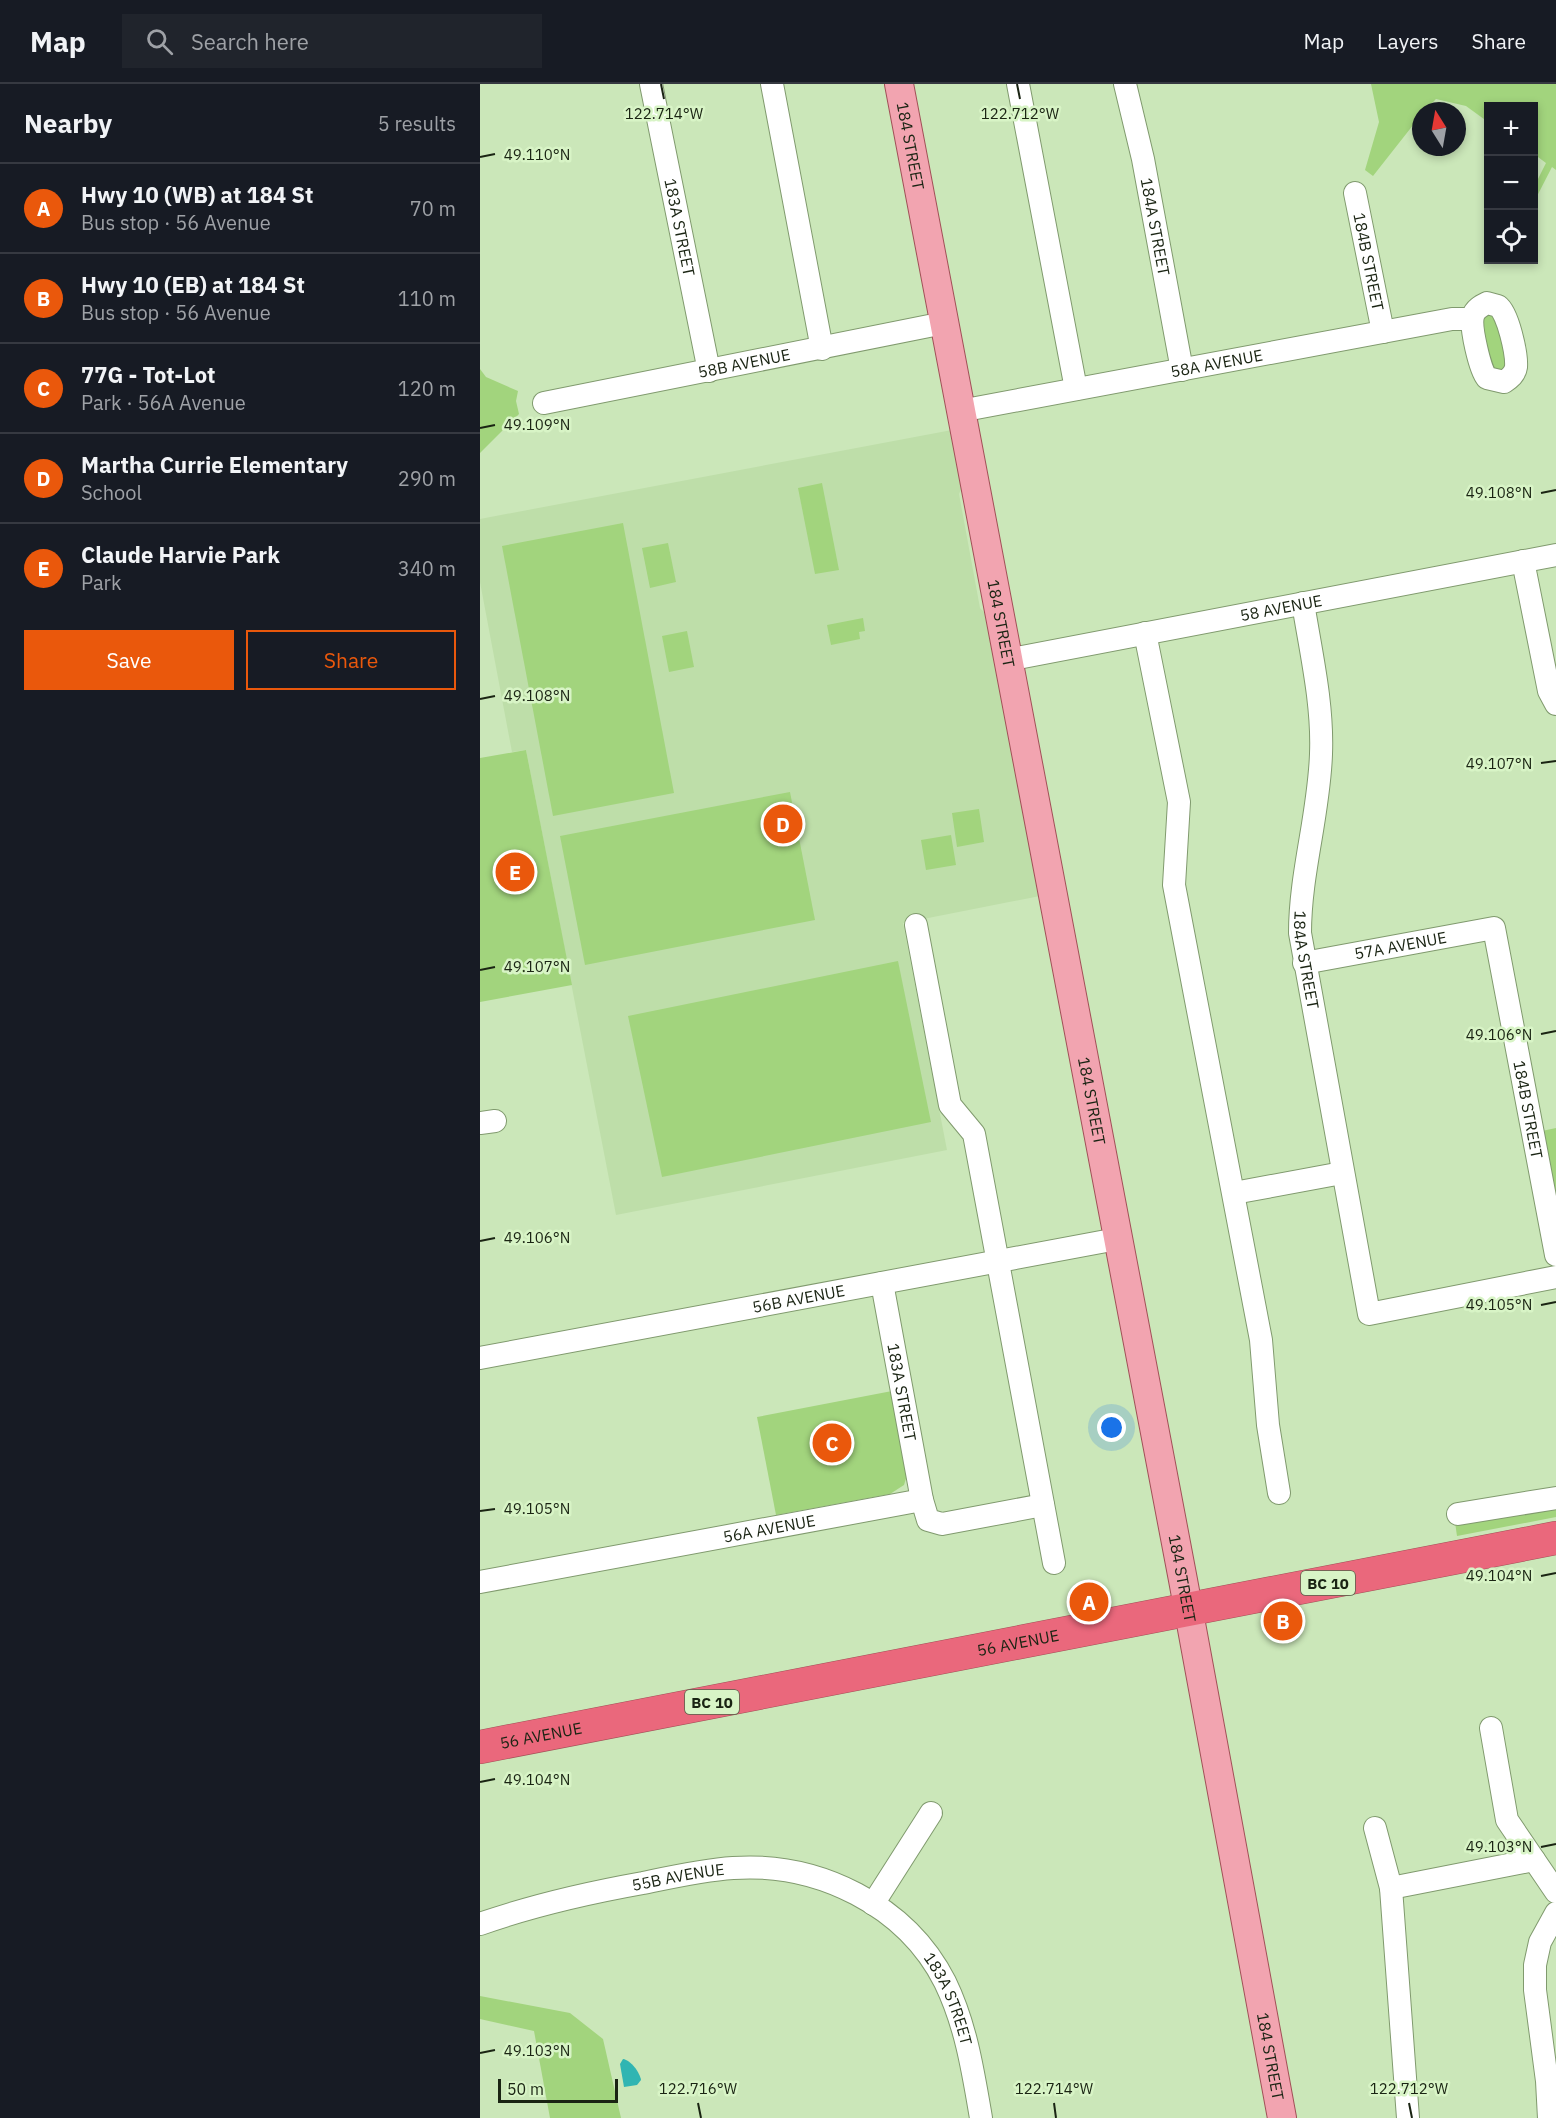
<!DOCTYPE html>
<html lang="en">
<head>
<meta charset="utf-8">
<style>
  :root { --surface:#171b24; --page:#20242c; --text:#f1f3f6; --muted:#9ea1a6; --line:#363941; --accent:#ea580c }
  body { margin:0; font-family:"IBM Plex Sans",sans-serif; background:var(--page); color:var(--text) }
  .controls { position:absolute; right:18px; top:18px; display:grid; overflow:hidden; border-radius:0px; box-shadow:0 3px 9px #0003 }
  .controls button { width:54px; height:54px; display:grid; place-items:center; padding:0; border:0; border-bottom:2px solid var(--line); background:var(--surface); color:var(--text); font:30px sans-serif }
  .compass { position:absolute; left:932px; top:18px; width:54px; height:54px; border-radius:50%; background:var(--surface); box-shadow:0 3px 9px #0003; rotate:349deg }
  .scale { position:absolute; left:18px; bottom:15px; width:120px; box-sizing:border-box; padding-left:6px; border:3px solid #1a2413; border-top:0; font-size:16px; line-height:21px; white-space:nowrap; color:#1a2413; -webkit-text-stroke:4px #d8f4c6; paint-order:stroke }
  .you { position:absolute; left:632px; top:1344px; width:21px; height:21px; margin:-15px; border:4px solid #fff; border-radius:50%; background:#1a73e8; box-shadow:0 0 0 9px #1a73e833 }
  .badge { display:grid; place-items:center; width:39px; height:39px; border-radius:50%; background:var(--accent); color:#fff; font-size:20px; font-weight:700 }
  .pin { position:absolute; translate:-50% -50%; border:3px solid #fff; box-shadow:0 2px 6px #0006 }
  .list { margin:0; padding:0; list-style:none }
  h2 { display:flex; justify-content:space-between; align-items:center; height:78px; margin:0; padding:0 24px; font-size:26px }
  h2 small { font-size:20px; font-weight:400; color:var(--muted) }
  .list li { display:grid; grid-template-columns:39px 1fr auto; gap:18px; align-items:center; box-sizing:border-box; height:90px; padding:0 24px; border-top:2px solid var(--line) }
  .list b { display:block; font-size:22px; white-space:nowrap }
  .list p { margin:0; font-size:20px; white-space:nowrap; color:var(--muted) }
  .list em { font-size:20px; font-style:normal; color:var(--muted) }
  .actions { display:flex; gap:12px; padding:18px 24px }
  .actions a { flex:1; padding:14px 0; border:2px solid var(--accent); border-radius:0px; text-align:center; font-size:21px; color:var(--accent) }
  .actions .main { background:var(--accent); color:#fff }
  .icon { flex:none; width:33px; height:33px; fill:none; stroke:currentColor; stroke-width:2; stroke-linecap:round; stroke-linejoin:round }
  .map { position:relative; flex:none; width:1076px; height:2034px; overflow:hidden }
  header { display:flex; align-items:center; gap:36px; box-sizing:border-box; height:84px; padding:0 30px; background:var(--surface); border-bottom:2px solid var(--line) }
  header strong { font-size:28px }
  nav { display:flex; gap:33px; margin-inline-start:auto; font-size:21px }
  .search { width:420px; height:54px; background:var(--page); display:flex; align-items:center; gap:15px; box-sizing:border-box; padding:0 21px; border-radius:0px; color:var(--muted); font-size:22px }
  main { display:flex }
  aside { flex:1; background:var(--surface) }
  .map>svg:first-child { display:block }
  .built { fill:#bedea9 }
  .green { fill:#a2d47d }
  .water { fill:#30b5b2 }
  .lines { fill:none; stroke-linecap:round; stroke-linejoin:round }
  .minor-casing { stroke:#809a6e; stroke-width:24 }
  .major-casing { stroke:#a15057; stroke-width:30 }
  .highway-casing { stroke:#a15057; stroke-width:34 }
  .minor { stroke:#fff; stroke-width:22 }
  .major { stroke:#f2a4b0; stroke-width:28 }
  .highway { stroke:#ea687c; stroke-width:33 }
  .ticks { fill:none; stroke:#1a2413; stroke-width:2 }
  .labels { text-anchor:middle; dominant-baseline:central; stroke-width:5; stroke-linejoin:round; paint-order:stroke }
  .shield { fill:#d8f4c6; stroke:#536249; stroke-width:1.5 }
  .shield-label { font-size:15px; font-weight:bold; fill:#1a2413 }
  .street-label { font-size:16px; fill:#1a2413; stroke:#d8f4c6 }
  .ticks-label { font-size:15px; text-anchor:middle; fill:#1a2413; stroke:#d8f4c6; stroke-width:5; stroke-linejoin:round; paint-order:stroke }
</style>
</head>
<body>
<header>
<strong>Map</strong>
<div class="search"><svg class="icon" aria-label="search" viewBox="0 0 24 24"><circle cx="10" cy="10" r="6"/><path d="M15 15l6 6"/></svg>Search here</div>
<nav><a>Map</a><a>Layers</a><a>Share</a></nav>
</header>
<main>
<aside>
<h2>Nearby<small>5 results</small></h2>
<ul class="list">
<li><span class="badge">A</span><div><b>Hwy 10 (WB) at 184 St</b><p>Bus stop · 56 Avenue</p></div><em>70 m</em></li>
<li><span class="badge">B</span><div><b>Hwy 10 (EB) at 184 St</b><p>Bus stop · 56 Avenue</p></div><em>110 m</em></li>
<li><span class="badge">C</span><div><b>77G - Tot-Lot</b><p>Park · 56A Avenue</p></div><em>120 m</em></li>
<li><span class="badge">D</span><div><b>Martha Currie Elementary</b><p>School</p></div><em>290 m</em></li>
<li><span class="badge">E</span><div><b>Claude Harvie Park</b><p>Park</p></div><em>340 m</em></li>
</ul>
<div class="actions"><a class="main">Save</a><a>Share</a></div>
</aside>
<div class="map">
<svg width="1076" height="2034" viewBox="0 0 1076 2034">
  <rect width="100%" height="100%" fill="#cbe7b9"/>
  <polygon class="built" points="472,346 482,403 479,410 500,524 506,530 560,812 423,839 467,1066 136,1131 46,666 32,668 0,498 0,435"/>
  <g class="green">
    <polygon points="891,0 1076,0 1076,86 1072,83 1054,118 1054,103 1066,79 1054,70 1054,22 1008,22 1008,38 986,22 956,15 944,27 941,27 941,31 893,92 885,86 899,38"/>
    <polygon points="1009,230 1017,233 1027,284 1013,290 1001,235"/>
    <polygon points="0,285 6,293 38,307 36,317 39,330 0,369"/>
    <polygon points="342,399 359,486 335,490 318,404"/>
    <polygon points="143,439 194,709 73,732 22,462"/>
    <polygon points="188,459 196,498 170,504 162,464"/>
    <polygon points="383,534 385,547 379,548 380,555 351,561 347,541"/>
    <polygon points="207,547 214,583 189,588 182,552"/>
    <polygon points="46,666 92,901 0,918 0,674"/>
    <polygon points="310,708 335,836 105,881 80,752"/>
    <polygon points="499,725 504,758 477,763 472,729"/>
    <polygon points="471,751 476,781 446,786 441,756"/>
    <polygon points="418,877 451,1038 182,1093 148,932"/>
    <polygon points="1076,1044 1076,1122 1062,1047"/>
    <polygon points="412,1307 427,1391 424,1401 410,1410 296,1431 277,1333"/>
    <polygon points="1076,1420 1076,1433 977,1452 975,1438"/>
    <polygon points="0,1912 90,1929 123,1955 141,2034 70,2034 54,1947 0,1935"/>
  </g>
  <path class="water" d="M143,1975C151,1976 160,1989 161,1996L157,2001L144,2003L140,1980Z"/>
  <g class="lines">
    <g class="minor-casing">
      <g id="minor">
        <path id="s1" d="M171,0L229,287"/>
        <polyline points="292,0 342,265"/>
        <polyline points="538,0 596,305"/>
        <path id="s2" d="M645,0L663,75L702,286"/>
        <path id="s3" d="M875,109L903,248"/>
        <path d="M1007,219L1018,222C1028,229 1037,270 1036,283C1035,290 1030,294 1024,298L1007,294C1000,286 990,243 993,232C995,225 1001,222 1007,219Z"/>
        <path id="s4" d="M64,319L464,239"/>
        <path id="s5" d="M480,327L972,235H992"/>
        <polyline points="1043,477 1069,607 1076,620"/>
        <path id="s6" d="M823,519C831,569 843,620 841,670C839,731 820,789 820,849L889,1230L1076,1193"/>
        <polyline points="665,549 699,718 694,801 781,1256 788,1341 799,1409"/>
        <path id="s7" d="M527,576L1076,471"/>
        <polyline points="436,841 470,1021 494,1050 574,1479"/>
        <path id="s8" d="M824,879L1014,844L1076,1171"/>
        <polyline points="0,1039 15,1037"/>
        <polyline points="754,1109 862,1089"/>
        <path id="s9" d="M402,1199L442,1416L448,1436L462,1440L563,1421"/>
        <path id="s10" d="M0,1274L637,1155"/>
        <polyline points="978,1430 1076,1414"/>
        <path id="s11" d="M0,1498L442,1416"/>
        <polyline points="1011,1644 1027,1736 1076,1808"/>
        <polyline points="895,1744 911,1804 928,2034"/>
        <polyline points="911,1804 1054,1776"/>
        <polyline points="393,1820 451,1729"/>
        <path id="s12" d="M0,1840C54,1821 107,1809 163,1799C192,1793 223,1786 253,1784C338,1778 426,1821 465,1898C486,1941 493,1987 501,2034"/>
        <polyline points="1069,2034 1067,1997 1055,1906 1055,1881 1060,1858 1076,1829"/>
      </g>
    </g>
    <g class="major-casing">
      <g id="major">
        <path id="s13" d="M419,0L703,1496L802,2034"/>
      </g>
    </g>
    <g class="highway-casing">
      <g id="highway">
        <path id="s14" d="M0,1663L1076,1454"/>
      </g>
    </g>
    <use href="#minor" class="minor"/>
    <use href="#major" class="major"/>
    <use href="#highway" class="highway"/>
  </g>
  <path class="ticks" d="M181,0L184,15M537,0L540,15M0,73L15,70M0,344L15,341M1061,409L1076,406M0,615L15,612M1061,679L1076,677M0,886L15,883M1061,950L1076,947M0,1157L15,1154M1061,1221L1076,1218M0,1427L15,1425M1061,1492L1076,1489M0,1698L15,1695M1061,1763L1076,1760M0,1969L15,1966M218,2019L221,2034M574,2019L576,2034M929,2019L932,2034"/>
  <g class="labels">
    <g class="shield">
      <rect x="821" y="1487" width="54" height="24" rx="4.5"/>
      <rect x="205" y="1606" width="54" height="24" rx="4.5"/>
    </g>
    <g class="shield-label">
      <text x="848" y="1499">BC 10</text>
      <text x="232" y="1618">BC 10</text>
    </g>
    <g class="street-label">
      <text stroke="none"><textPath href="#s13" startOffset="63">184 STREET</textPath></text>
      <text stroke="none"><textPath href="#s1" startOffset="146">183A STREET</textPath></text>
      <text stroke="none"><textPath href="#s2" startOffset="146">184A STREET</textPath></text>
      <text stroke="none"><textPath href="#s3" startOffset="70">184B STREET</textPath></text>
      <text stroke="none"><textPath href="#s4" startOffset="204">58B AVENUE</textPath></text>
      <text stroke="none"><textPath href="#s5" startOffset="261">58A AVENUE</textPath></text>
      <text stroke="none"><textPath href="#s7" startOffset="279">58 AVENUE</textPath></text>
      <text stroke="none"><textPath href="#s13" startOffset="549">184 STREET</textPath></text>
      <text stroke="none"><textPath href="#s8" startOffset="98">57A AVENUE</textPath></text>
      <text stroke="none"><textPath href="#s6" startOffset="360">184A STREET</textPath></text>
      <text stroke="none"><textPath href="#s13" startOffset="1035">184 STREET</textPath></text>
      <text stroke="none"><textPath href="#s8" startOffset="378">184B STREET</textPath></text>
      <text stroke="none"><textPath href="#s10" startOffset="324">56B AVENUE</textPath></text>
      <text stroke="none"><textPath href="#s9" startOffset="111">183A STREET</textPath></text>
      <text stroke="none"><textPath href="#s11" startOffset="294">56A AVENUE</textPath></text>
      <text stroke="none"><textPath href="#s13" startOffset="1521">184 STREET</textPath></text>
      <text stroke="none"><textPath href="#s14" startOffset="548">56 AVENUE</textPath></text>
      <text stroke="none"><textPath href="#s14" startOffset="62">56 AVENUE</textPath></text>
      <text stroke="none"><textPath href="#s12" startOffset="204">55B AVENUE</textPath></text>
      <text stroke="none"><textPath href="#s12" startOffset="531">183A STREET</textPath></text>
      <text stroke="none"><textPath href="#s13" startOffset="2007">184 STREET</textPath></text>
    </g>
  </g>
  <g class="ticks-label">
    <text x="184" y="35">122.714°W</text>
    <text x="540" y="35">122.712°W</text>
    <text x="57" y="76">49.110°N</text>
    <text x="57" y="346">49.109°N</text>
    <text x="1019" y="414">49.108°N</text>
    <text x="57" y="617">49.108°N</text>
    <text x="1019" y="685">49.107°N</text>
    <text x="57" y="888">49.107°N</text>
    <text x="1019" y="956">49.106°N</text>
    <text x="57" y="1159">49.106°N</text>
    <text x="1019" y="1226">49.105°N</text>
    <text x="57" y="1430">49.105°N</text>
    <text x="1019" y="1497">49.104°N</text>
    <text x="57" y="1701">49.104°N</text>
    <text x="1019" y="1768">49.103°N</text>
    <text x="57" y="1972">49.103°N</text>
    <text x="218" y="2010">122.716°W</text>
    <text x="574" y="2010">122.714°W</text>
    <text x="929" y="2010">122.712°W</text>
  </g>
</svg>
<div class="controls">
<button>+</button>
<button>−</button>
<button><svg class="icon" aria-label="locate" viewBox="0 0 24 24"><circle cx="12" cy="12" r="6"/><path d="M12 2v4M12 18v4M2 12h4M18 12h4"/></svg></button>
</div>
<svg class="compass" viewBox="-18 -18 36 36"><path d="M0-13l5 13h-10z" fill="#e53935"/><path d="M0 13l5-13h-10z" fill="#9ea1a6"/></svg>
<div class="scale">50 m</div>
<div class="you"></div>
<div class="pin badge" style="left:609px;top:1518px">A</div>
<div class="pin badge" style="left:803px;top:1537px">B</div>
<div class="pin badge" style="left:352px;top:1359px">C</div>
<div class="pin badge" style="left:303px;top:740px">D</div>
<div class="pin badge" style="left:35px;top:788px">E</div>
</div>
</main>
</body>
</html>
